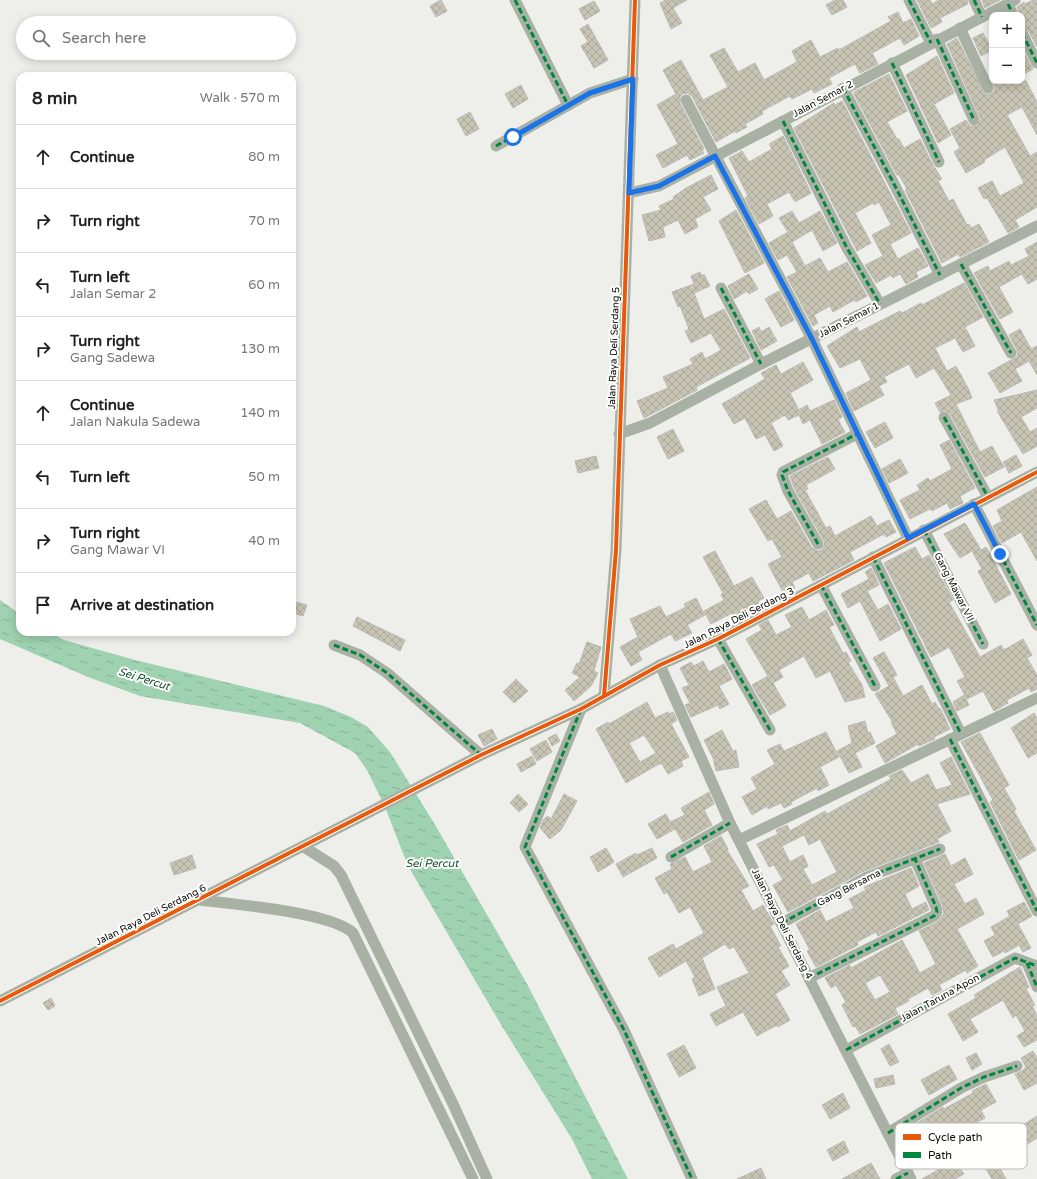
<!DOCTYPE html>
<html lang="en">
<head>
<meta charset="utf-8">
<style>
  :root { --surface:#fff; --page:#f6f6f6; --text:#222; --muted:#767676; --line:#e0e0e0 }
  body { margin:0; font-family:"Varela Round",sans-serif; background:var(--page); color:var(--text) }
  .controls { position:absolute; right:12px; top:12px; display:grid; overflow:hidden; border-radius:8px; box-shadow:0 2px 10px #0003 }
  .controls button { width:36px; height:36px; display:grid; place-items:center; padding:0; border:0; border-bottom:1px solid var(--line); background:var(--surface); color:var(--text); font:20px sans-serif }
  .stop { position:absolute; width:12px; height:12px; margin:-9px; border:3px solid #1a73e8; border-radius:50%; background:#fff }
  .stop.end { background:#1a73e8; border-color:#fff; box-shadow:0 1px 4px #0008 }
  .list { margin:0; padding:0; list-style:none }
  h2 { display:flex; justify-content:space-between; align-items:center; height:52px; margin:0; padding:0 16px; font-size:17px }
  h2 small { font-size:13px; font-weight:400; color:var(--muted) }
  .list li { display:grid; grid-template-columns:26px 1fr auto; gap:12px; align-items:center; box-sizing:border-box; height:64px; padding:0 16px; border-top:1px solid var(--line) }
  .list b { display:block; font-size:15px; white-space:nowrap }
  .list p { margin:0; font-size:13px; white-space:nowrap; color:var(--muted) }
  .list em { font-size:13px; font-style:normal; color:var(--muted) }
  .icon { flex:none; width:22px; height:22px; fill:none; stroke:currentColor; stroke-width:2; stroke-linecap:round; stroke-linejoin:round }
  .map { position:relative; flex:none; width:1037px; height:1179px; overflow:hidden }
  .search { position:absolute; background:var(--surface); box-shadow:0 2px 10px #0003; left:16px; top:16px; width:280px; height:44px; display:flex; align-items:center; gap:10px; box-sizing:border-box; padding:0 14px; border-radius:22px; color:var(--muted); font-size:15px }
  .panel { position:absolute; background:var(--surface); box-shadow:0 2px 10px #0003; left:16px; top:72px; width:280px; height:564px; border-radius:12px }
  .map>svg:first-child { display:block }
  .water { fill:url(#water-ripples) }
  .building { fill:url(#building-cross-hatch); stroke:#bbbbb7; fill-rule:evenodd }
  .lines { fill:none; stroke-linecap:round; stroke-linejoin:round }
  .minor { stroke:#a9b1a4; stroke-width:11 }
  .quiet { stroke:#00873e; stroke-width:3; stroke-dasharray:6 3; stroke-linecap:butt }
  .cycleway-casing { stroke:#fffffe; stroke-width:6 }
  .cycleway { stroke:#e8590c; stroke-width:4 }
  .route { stroke:#1a73e8; stroke-width:5 }
  .labels { text-anchor:middle; dominant-baseline:central; stroke-width:4; stroke-linejoin:round; paint-order:stroke }
  .street-label { font-size:10px; fill:#0d0e0c; stroke:#fffffe }
  .water-label { font-size:11px; font-style:italic; fill:#10492b; stroke:#fffffe }
  .key { fill:#fffffe; stroke:#b6b7b5; stroke-width:1 }
  .key-label { font-size:11px; fill:#0d0e0c }
</style>
</head>
<body>
<div class="map">
<svg width="1037" height="1179" viewBox="0 0 1037 1179">
  <defs>
    <pattern id="water-ripples" width="26" height="14" patternUnits="userSpaceOnUse"><rect width="26" height="14" fill="#9ed2b0"/><path d="M2 4q2-2 4 0t4 0M15 11q2-2 4 0t4 0" fill="none" stroke="#87b396"/></pattern>
    <pattern id="building-cross-hatch" width="8" height="8" patternUnits="userSpaceOnUse"><rect width="8" height="8" fill="#c8c4b3"/><path d="M0 0l8 8M0 8l8-8" fill="none" stroke="#aba799"/></pattern>
  </defs>
  <rect width="100%" height="100%" fill="#eeefea"/>
  <polygon class="water" points="0,600 20,614 20,632 49,632 64,640 135,660 324,706 351,717 368,727 390,752 434,823 527,984 628,1179 592,1179 572,1139 503,1028 408,866 385,807 367,770 355,753 300,723 140,696 88,677 0,639"/>
  <g class="building">
    <polygon points="441,0 447,11 436,17 430,6"/>
    <polygon points="666,0 687,0 673,8 682,23 671,29 660,3"/>
    <polygon points="835,0 843,0 847,7 832,15 826,5"/>
    <polygon points="917,0 930,0 932,4 939,0 967,0 968,4 940,18 942,22 931,28"/>
    <polygon points="982,0 1000,0 985,8"/>
    <polygon points="1033,0 1037,0 1037,47 1028,30 1022,26 1022,15 1020,15 1017,7 1024,2 1025,4"/>
    <polygon points="594,1 600,11 585,20 579,9"/>
    <polygon points="898,12 903,23 911,19 919,36 904,45 900,38 872,53 878,64 860,73 855,64 829,78 832,84 814,93 812,89 792,99 790,96 762,111 763,114 745,124 747,127 736,133 735,131 716,142 692,96 687,93 682,94 680,97 680,103 704,149 702,150 704,153 690,160 687,155 663,168 656,155 678,144 657,105 676,94 663,70 681,60 703,100 728,87 710,55 724,48 738,72 755,63 764,80 797,62 792,51 811,40 820,57 838,48 839,50 873,31 891,21 888,17"/>
    <polygon points="588,24 608,60 594,68 581,46 588,42 580,29"/>
    <polygon points="983,33 992,50 981,56 973,38"/>
    <polygon points="957,38 984,93 988,95 994,92 995,88 992,81 1026,81 1037,102 1037,135 1022,107 1007,115 1030,156 1037,152 1037,207 1015,220 1019,227 1008,233 987,198 984,199 978,188 992,181 1000,196 1024,183 1005,147 984,160 985,162 966,173 954,152 960,148 950,129 966,120 970,126 977,126 981,120 947,44"/>
    <polygon points="1022,49 1033,69 1022,75"/>
    <polygon points="937,56 954,93 934,104 951,135 938,143 906,75"/>
    <polygon points="889,74 907,111 887,122 897,139 899,139 904,148 920,139 933,165 942,179 938,181 949,201 953,199 967,225 969,224 971,228 979,224 989,242 960,257 958,254 942,263 905,190 907,189 899,175 897,175 854,94 854,92"/>
    <polygon points="521,85 528,99 513,108 505,94"/>
    <polygon points="842,101 911,233 890,244 898,259 918,248 928,266 916,272 918,277 906,284 900,274 893,278 891,275 876,283 865,265 883,256 872,235 891,225 879,202 874,205 873,203 855,213 871,243 857,251 794,128 834,103 835,105"/>
    <polygon points="470,112 479,129 466,136 457,119"/>
    <polygon points="783,136 811,193 795,202 789,192 767,204 773,216 759,224 745,198 748,196 729,158 742,151 749,162 772,149 769,144"/>
    <polygon points="711,175 718,189 703,197 711,210 695,219 698,227 685,234 678,220 663,227 665,237 649,241 642,215 661,210 659,206 674,199 673,197 686,188"/>
    <polygon points="736,210 764,263 745,273 719,221"/>
    <polygon points="792,211 799,223 820,211 837,243 823,251 812,230 792,242 805,266 820,258 828,272 847,262 867,296 856,302 854,300 833,312 830,306 814,315 818,323 813,326 787,277 797,272 787,255 778,260 769,243 788,232 779,218"/>
    <polygon points="1037,242 1037,279 1028,284 1022,274 999,287 1013,312 1000,319 974,273 988,266 990,271 1009,261 1011,265 1029,256 1025,249"/>
    <polygon points="700,272 702,276 704,274 710,286 694,293 704,319 724,309 750,358 696,387 697,390 644,418 637,401 668,388 663,377 693,364 690,359 702,352 705,359 721,350 711,333 691,343 685,331 689,329 680,306 678,307 672,292 694,284 691,276"/>
    <polygon points="749,274 758,289 749,294 747,291 734,299 728,286"/>
    <polygon points="964,283 983,317 965,327 975,346 963,352 955,338 935,348 947,371 956,366 968,388 972,398 956,404 980,452 992,446 1004,467 985,477 950,414 945,410 940,412 935,403 951,395 934,368 916,378 909,364 884,377 887,382 879,386 884,395 854,411 846,393 871,380 860,359 840,368 827,346 857,327 859,332 900,311 902,313 921,303 922,305"/>
    <polygon points="779,291 794,320 781,327 765,299"/>
    <polygon points="759,327 761,332 769,327 777,341 761,350 752,331"/>
    <polygon points="1020,329 1031,349 1037,346 1037,375 1029,361 1015,369 1022,381 1000,393 988,373 1018,356 1017,350 1009,335"/>
    <polygon points="803,362 813,380 790,393 799,410 807,405 810,411 834,400 842,417 838,420 845,432 822,444 810,420 803,424 799,415 788,420 785,415 771,423 783,446 774,451 765,435 756,439 745,418 734,424 722,404 765,379 761,373 776,365 781,374"/>
    <polygon points="1037,390 1037,408 1021,417 1030,432 1037,428 1037,446 1023,454 997,411 999,411 994,400"/>
    <polygon points="885,422 893,438 875,448 866,432"/>
    <polygon points="673,429 684,451 668,459 657,437"/>
    <polygon points="949,440 975,488 960,496 963,503 956,506 950,509 947,503 932,511 930,509 910,519 900,500 920,490 917,485 928,478 930,481 952,469 940,445"/>
    <polygon points="1016,455 1022,466 1009,473 1003,462"/>
    <polygon points="596,456 599,468 578,473 575,461"/>
    <polygon points="828,457 835,469 806,485 808,489 805,490 826,528 830,526 835,536 871,516 877,526 889,520 896,532 886,537 884,534 850,552 854,560 813,581 809,573 792,582 795,588 784,594 768,564 782,557 772,539 768,541 749,509 766,500 777,519 791,511 812,548 818,551 822,550 825,544 824,541 794,488 790,476"/>
    <polygon points="900,459 908,473 889,483 882,469"/>
    <polygon points="1037,487 1037,561 1021,532 1002,543 993,526 1002,521 997,510"/>
    <polygon points="965,523 981,550 986,547 1011,594 995,603 978,571 982,569 972,551 960,558 944,534"/>
    <polygon points="915,547 922,559 929,555 953,600 949,602 980,657 1001,645 1004,650 1023,639 1032,655 1027,658 1037,675 1037,689 1031,692 1029,688 1007,700 1008,703 994,711 983,691 967,699 957,681 965,677 949,647 931,657 884,563"/>
    <polygon points="715,551 734,586 752,577 764,598 758,601 762,608 736,621 732,613 711,624 704,611 724,600 721,595 723,593 703,557"/>
    <polygon points="871,568 879,585 867,591 878,610 888,604 901,629 880,641 860,601 848,608 841,594 869,579 865,572"/>
    <polygon points="696,598 705,615 687,625 692,633 675,641 671,634 638,652 642,660 631,666 620,647 638,637 630,619 660,606 666,617 686,607 684,604"/>
    <polygon points="292,601 307,605 303,616 292,613"/>
    <polygon points="802,607 809,620 826,610 834,625 829,627 843,653 846,652 851,661 848,662 862,685 865,697 845,702 830,671 816,678 804,656 779,670 783,677 773,683 786,706 770,715 752,685 768,676 746,639 762,630 759,625 768,620 776,635 792,627 785,615"/>
    <polygon points="357,617 405,640 400,651 353,626"/>
    <polygon points="587,642 601,647 594,671 598,673 591,686 574,701 565,690 580,677 572,673 577,663 579,664"/>
    <polygon points="884,652 897,675 893,677 903,696 922,685 932,704 935,702 939,709 940,708 950,729 934,737 935,739 919,746 918,744 885,763 876,746 897,734 891,722 892,721 875,694 889,686 873,658"/>
    <polygon points="703,661 709,672 724,664 732,679 719,686 729,704 720,709 718,705 691,717 685,705 690,703 682,688 689,685 680,668 691,662 694,666"/>
    <polygon points="516,679 528,691 514,703 503,692"/>
    <polygon points="964,695 969,705 957,711 953,702"/>
    <path d="M647,702L655,718L668,712L669,714L673,712L677,720L671,724L689,757L681,761L683,766L668,774L662,764H659L626,783L596,729L608,722L609,724ZM644,735L656,753L640,762L629,743Z"/>
    <polygon points="1034,713 1037,718 1037,753 1028,758 1011,728"/>
    <polygon points="865,721 868,733 870,732 875,743 855,753 862,767 849,773 837,751 852,743 848,726"/>
    <polygon points="492,729 497,739 484,746 478,735"/>
    <polygon points="722,730 733,751 736,750 739,767 716,771 713,758 704,740"/>
    <polygon points="826,732 839,757 820,767 829,785 818,791 817,788 791,802 792,804 784,808 781,803 768,809 767,806 752,815 742,797 757,789 751,778 775,764 767,750 780,744 784,751"/>
    <polygon points="980,733 1009,785 1004,788 1016,809 1014,811 1036,850 1019,860 990,802 993,800 961,742"/>
    <polygon points="556,734 560,741 552,746 548,738"/>
    <polygon points="546,740 552,752 537,761 530,749"/>
    <polygon points="532,756 536,764 521,772 517,764"/>
    <path d="M951,757L970,794L937,804L951,831L937,839L939,842L862,872L788,912L773,885L783,880L774,865L769,867L757,844L778,834L776,830L787,825L790,831L825,811L827,814L891,779L889,776L902,770L911,783L928,774L936,790L952,785L940,763ZM804,835L809,845L820,839L837,872L812,885L803,869L808,866L803,855L790,862L782,846Z"/>
    <polygon points="709,792 714,804 704,810 712,825 683,842 675,829 657,839 648,824 666,814 670,822 685,815 681,808"/>
    <polygon points="518,794 528,804 519,812 510,803"/>
    <polygon points="564,794 577,801 561,830 550,839 540,828 543,820 548,816 551,819"/>
    <polygon points="721,836 728,849 727,850 749,886 741,890 753,911 763,905 774,924 770,926 781,946 778,947 789,966 781,971 790,985 775,994 790,1020 778,1027 777,1025 757,1036 743,1012 716,1026 710,1014 726,1006 717,987 749,973 734,947 729,949 725,944 702,958 715,989 699,996 692,979 695,977 686,961 659,977 648,958 673,944 676,949 704,933 690,907 679,913 667,892 664,894 655,878 672,869 670,864 685,857 693,872 712,862 704,846"/>
    <polygon points="606,848 614,862 598,872 590,857"/>
    <polygon points="652,848 657,858 623,877 616,864 636,853 637,855"/>
    <path d="M945,854L951,866L965,858L973,874L954,884L965,904L976,898L984,914L957,929L978,966L967,973L966,970L939,985L942,990L932,995L928,988L908,999L909,1001L895,1008L898,1014L860,1034L855,1026L853,1027L842,1005L846,1002L836,985L831,988L825,978L850,965L851,968L902,940L920,973L936,964L919,931L937,922L944,914L942,904L924,863ZM880,975L890,992L875,1000L865,983Z"/>
    <polygon points="192,855 196,868 174,875 170,863"/>
    <polygon points="911,868 919,886 905,894 912,909 926,902 929,910 878,936 876,932 857,942 858,945 816,967 807,951 810,950 796,924 820,910 826,922 854,908 849,899 866,890 864,887"/>
    <polygon points="1024,902 1032,916 1018,924 1031,948 1023,952 1019,945 1005,953 1004,951 993,957 984,941 995,935 991,927 1010,916 1007,911"/>
    <polygon points="1020,967 1029,987 1026,989 1035,1005 1032,1006 1037,1015 1037,1040 1024,1047 1017,1036 1025,1031 1016,1015 1013,1018 1003,1000 970,1019 978,1032 963,1041 948,1014 976,998 974,995"/>
    <polygon points="51,998 55,1006 48,1010 43,1003"/>
    <polygon points="889,1044 899,1062 890,1066 881,1049"/>
    <polygon points="684,1045 696,1068 679,1077 667,1054"/>
    <polygon points="1033,1051 1037,1058 1037,1083 1024,1090 1015,1074 1022,1071 1026,1067 1021,1058"/>
    <polygon points="976,1053 982,1064 972,1070 966,1058"/>
    <polygon points="949,1065 957,1079 929,1095 921,1080"/>
    <polygon points="893,1075 895,1084 876,1088 874,1079"/>
    <polygon points="986,1084 996,1102 981,1110 985,1118 967,1128 965,1125 937,1141 934,1135 909,1149 901,1133 943,1107 944,1109 973,1093 972,1091"/>
    <polygon points="843,1093 850,1108 830,1119 822,1105"/>
    <polygon points="1037,1116 1037,1138 1026,1145 1016,1129"/>
    <polygon points="844,1141 849,1152 833,1161 827,1150"/>
    <polygon points="964,1155 969,1162 960,1168 964,1174 955,1179 922,1179"/>
    <polygon points="996,1161 1006,1179 992,1179 985,1167"/>
    <polygon points="871,1163 880,1179 842,1179"/>
    <polygon points="761,1168 766,1179 737,1179"/>
  </g>
  <g class="lines">
    <g class="minor">
      <polyline points="515,0 568,105"/>
      <polyline points="909,0 931,43"/>
      <polyline points="974,0 982,17"/>
      <polyline points="1008,4 1013,15"/>
      <polyline points="960,28 988,88"/>
      <polyline points="1022,33 1037,63"/>
      <polyline points="937,39 974,120"/>
      <polyline points="892,63 939,162"/>
      <polyline points="843,88 893,182 940,275"/>
      <polyline points="686,100 812,339 908,538"/>
      <polyline points="783,121 847,248 880,304"/>
      <polyline points="496,146 590,93 633,79"/>
      <polyline points="629,193 659,186 1015,0"/>
      <polyline points="961,264 1011,353"/>
      <polyline points="721,288 761,364"/>
      <polyline points="944,417 988,497"/>
      <polyline points="619,434 650,423 761,364 1037,226"/>
      <polyline points="974,504 1037,625"/>
      <polyline points="924,530 983,644"/>
      <polyline points="818,544 788,491 782,475 783,472 857,434"/>
      <polyline points="873,557 961,734"/>
      <polyline points="821,585 875,686"/>
      <polyline points="718,639 770,730"/>
      <polyline points="334,645 360,655 387,673 481,755"/>
      <polyline points="660,665 730,823 911,1179"/>
      <polyline points="604,696 616,550 635,0"/>
      <polyline points="581,709 525,847 624,1030 692,1179"/>
      <polyline points="950,739 1037,911"/>
      <polyline points="739,840 1037,698"/>
      <polyline points="304,847 334,866 341,875 454,1106 487,1179"/>
      <polyline points="671,857 730,823"/>
      <path d="M199,900C232,904 331,912 353,933L473,1179"/>
      <polyline points="782,923 865,878 940,849"/>
      <polyline points="1027,963 1037,987"/>
      <polyline points="809,978 934,916 937,912 936,907 915,859"/>
      <polyline points="0,1001 481,755 581,709 660,665 718,639 1037,472"/>
      <polyline points="846,1050 1015,958 1037,966"/>
      <polyline points="888,1133 961,1088 984,1077 1017,1066"/>
      <polyline points="896,1179 908,1173"/>
    </g>
    <g class="quiet">
      <polyline points="515,0 568,105"/>
      <polyline points="909,0 931,43"/>
      <polyline points="974,0 982,17"/>
      <polyline points="1008,4 1013,15"/>
      <polyline points="1022,33 1037,63"/>
      <polyline points="937,39 974,120"/>
      <polyline points="892,63 939,162"/>
      <polyline points="843,88 893,182 940,275"/>
      <polyline points="783,121 847,248 880,304"/>
      <polyline points="496,146 590,93 633,79"/>
      <polyline points="715,156 812,339"/>
      <polyline points="961,264 1011,353"/>
      <polyline points="721,288 761,364"/>
      <polyline points="944,417 988,497"/>
      <polyline points="974,504 1037,625"/>
      <polyline points="924,530 983,644"/>
      <polyline points="818,544 788,491 782,475 783,472 857,434"/>
      <polyline points="873,557 961,734"/>
      <polyline points="821,585 875,686"/>
      <polyline points="718,639 770,730"/>
      <polyline points="334,645 360,655 387,673 481,755"/>
      <polyline points="581,709 525,847 624,1030 692,1179"/>
      <polyline points="950,739 1037,911"/>
      <polyline points="671,857 730,823"/>
      <polyline points="782,923 865,878 940,849"/>
      <polyline points="1027,963 1037,987"/>
      <polyline points="809,978 934,916 937,912 936,907 915,859"/>
      <polyline points="846,1050 1015,958 1037,966"/>
      <polyline points="888,1133 961,1088 984,1077 1017,1066"/>
      <polyline points="896,1179 908,1173"/>
    </g>
    <g class="cycleway-casing">
      <g id="cycleway">
        <polyline points="604,696 616,550 635,0"/>
        <polyline points="0,1001 481,755 581,709 660,665 718,639 1037,472"/>
      </g>
    </g>
    <use href="#cycleway" class="cycleway"/>
  </g>
  <g class="lines">
    <polyline class="route" points="513,137 590,93 633,79 629,193 659,186 715,156 812,339 908,538 974,504 1000,554"/>
  </g>
  <g class="labels">
    <g class="street-label">
      <text transform="translate(823 99) rotate(-28)">Jalan Semar 2</text>
      <text transform="translate(849 320) rotate(-27)">Jalan Semar 1</text>
      <text transform="translate(614 348) rotate(-88)">Jalan Raya Deli Serdang 5</text>
      <text transform="translate(954 587) rotate(63)">Gang Mawar VII</text>
      <text transform="translate(739 618) rotate(-27)">Jalan Raya Deli Serdang 3</text>
      <text transform="translate(849 888) rotate(-27)">Gang Bersama</text>
      <text transform="translate(151 915) rotate(-27)">Jalan Raya Deli Serdang 6</text>
      <text transform="translate(782 924) rotate(63)">Jalan Raya Deli Serdang 4</text>
      <text transform="translate(940 998) rotate(-29)">Jalan Taruna Apon</text>
    </g>
    <g class="water-label">
      <text transform="translate(144 679) rotate(17)">Sei Percut</text>
      <text x="432" y="863">Sei Percut</text>
    </g>
  </g>
  <rect x="895" y="1123" width="132" height="46" rx="6" class="key"/>
  <rect x="903" y="1134" width="18" height="6" fill="#e8590c"/>
  <rect x="903" y="1152" width="18" height="6" fill="#00873e"/>
  <g class="key-label">
    <text x="928" y="1141">Cycle path</text>
    <text x="928" y="1159">Path</text>
  </g>
</svg>
<div class="controls">
<button>+</button>
<button>−</button>
</div>
<div class="stop" style="left:513px;top:137px"></div>
<div class="stop end" style="left:1000px;top:554px"></div>
<div class="search"><svg class="icon" aria-label="search" viewBox="0 0 24 24"><circle cx="10" cy="10" r="6"/><path d="M15 15l6 6"/></svg>Search here</div>
<section class="panel">
<h2>8 min<small>Walk · 570 m</small></h2>
<ul class="list">
<li><svg class="icon" aria-label="ahead" viewBox="0 0 24 24"><path d="M12 20V5M6 11l6-6 6 6"/></svg><div><b>Continue</b></div><em>80 m</em></li>
<li><svg class="icon" aria-label="right" viewBox="0 0 24 24"><path d="M7 20v-9h11M14 6l5 5-5 5"/></svg><div><b>Turn right</b></div><em>70 m</em></li>
<li><svg class="icon" aria-label="left" viewBox="0 0 24 24"><path d="M17 20v-9H6M10 6l-5 5 5 5"/></svg><div><b>Turn left</b><p>Jalan Semar 2</p></div><em>60 m</em></li>
<li><svg class="icon" aria-label="right" viewBox="0 0 24 24"><path d="M7 20v-9h11M14 6l5 5-5 5"/></svg><div><b>Turn right</b><p>Gang Sadewa</p></div><em>130 m</em></li>
<li><svg class="icon" aria-label="ahead" viewBox="0 0 24 24"><path d="M12 20V5M6 11l6-6 6 6"/></svg><div><b>Continue</b><p>Jalan Nakula Sadewa</p></div><em>140 m</em></li>
<li><svg class="icon" aria-label="left" viewBox="0 0 24 24"><path d="M17 20v-9H6M10 6l-5 5 5 5"/></svg><div><b>Turn left</b></div><em>50 m</em></li>
<li><svg class="icon" aria-label="right" viewBox="0 0 24 24"><path d="M7 20v-9h11M14 6l5 5-5 5"/></svg><div><b>Turn right</b><p>Gang Mawar VI</p></div><em>40 m</em></li>
<li><svg class="icon" aria-label="arrive" viewBox="0 0 24 24"><path d="M6 21V4h12l-3 4 3 4H6"/></svg><div><b>Arrive at destination</b></div></li>
</ul>
</section>
</div>
</body>
</html>
